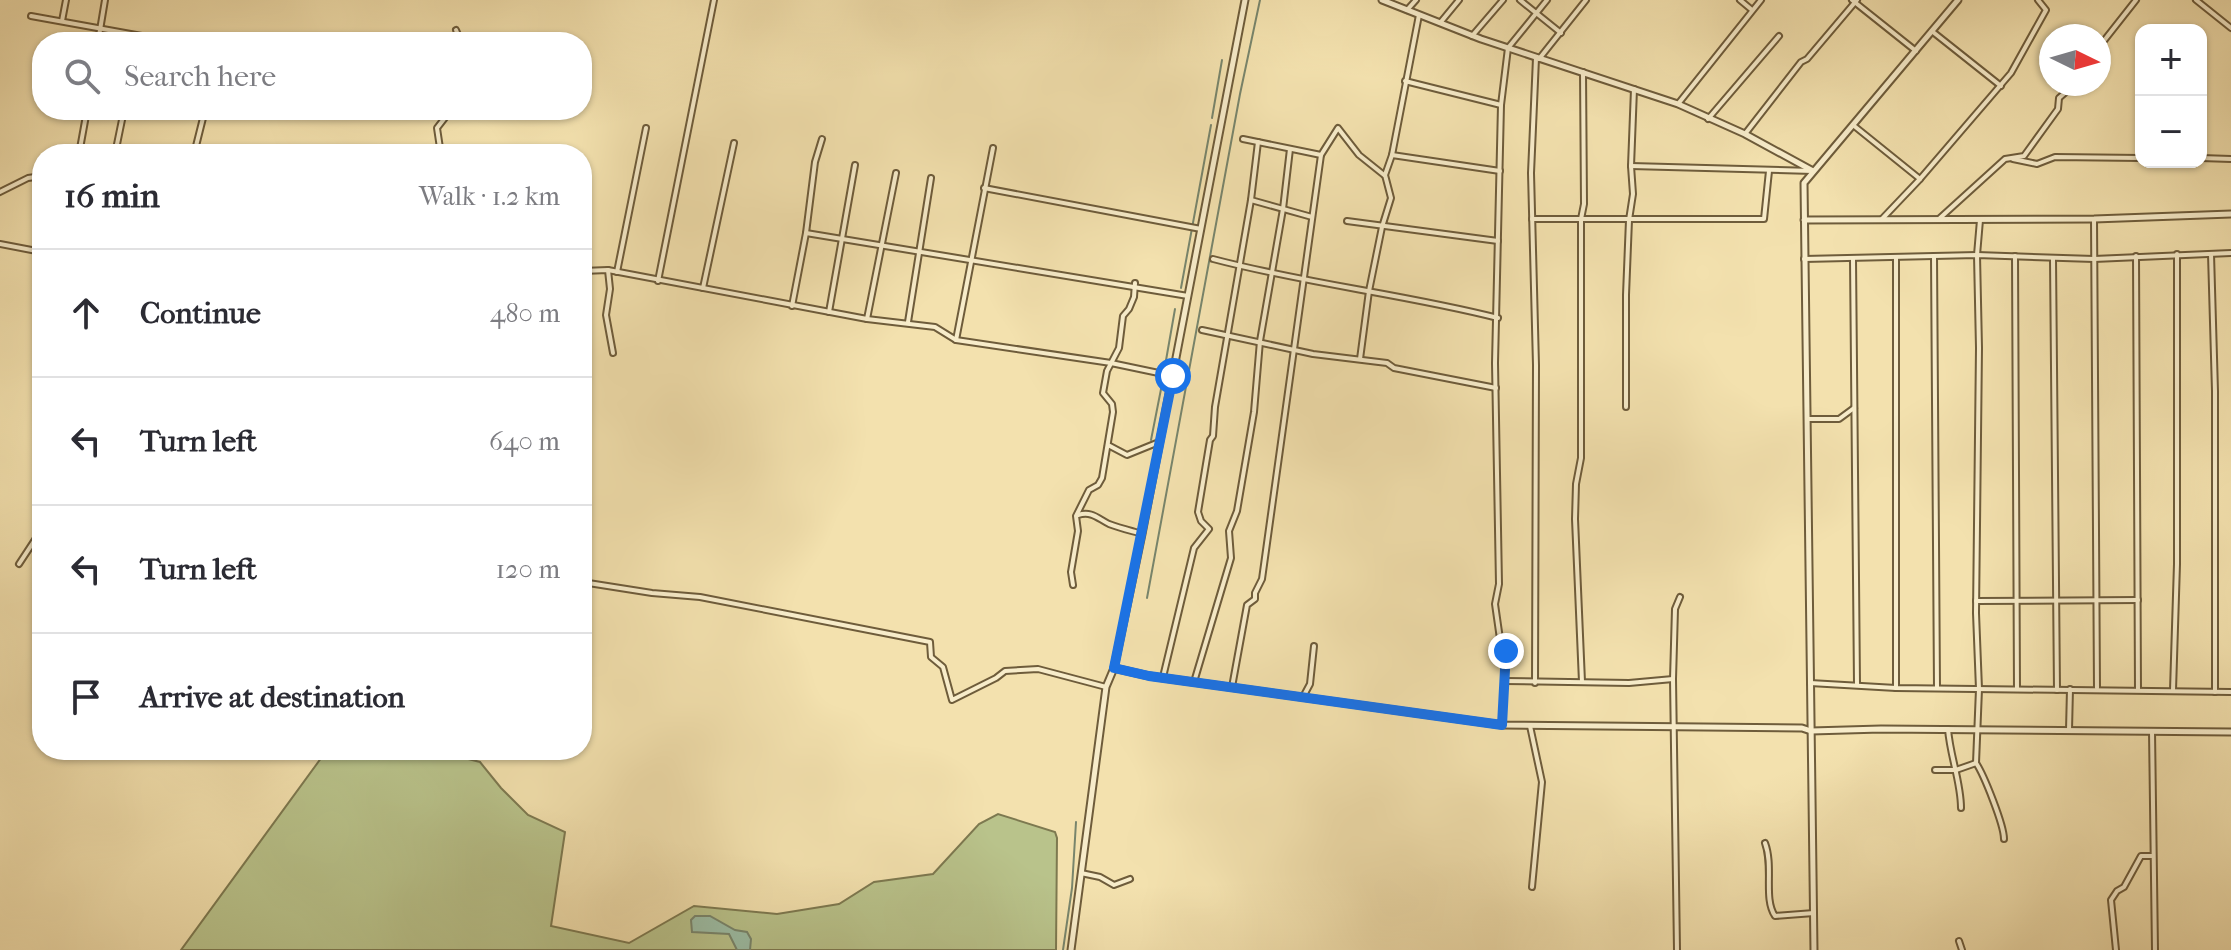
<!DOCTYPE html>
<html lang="en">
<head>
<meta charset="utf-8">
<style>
  :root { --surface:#fff; --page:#f7f7f7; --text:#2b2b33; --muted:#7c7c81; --line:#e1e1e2 }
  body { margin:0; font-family:"IM FELL French Canon",serif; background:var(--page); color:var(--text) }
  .controls { position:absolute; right:24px; top:24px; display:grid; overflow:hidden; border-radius:16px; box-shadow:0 2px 6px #0004 }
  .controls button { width:72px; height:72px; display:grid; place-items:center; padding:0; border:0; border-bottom:2px solid var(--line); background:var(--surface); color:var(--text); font:40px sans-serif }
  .compass { position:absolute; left:2039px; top:24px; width:72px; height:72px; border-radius:50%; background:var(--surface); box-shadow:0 2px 6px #0004; rotate:95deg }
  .stop { position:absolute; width:24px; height:24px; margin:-18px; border:6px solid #1a73e8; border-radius:50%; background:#fff }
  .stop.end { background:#1a73e8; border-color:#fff; box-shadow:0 2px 8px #0008 }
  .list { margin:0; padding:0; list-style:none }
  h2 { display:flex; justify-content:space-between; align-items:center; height:104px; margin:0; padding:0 32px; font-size:34px }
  h2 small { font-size:26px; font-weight:400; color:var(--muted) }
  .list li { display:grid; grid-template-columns:52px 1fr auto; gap:24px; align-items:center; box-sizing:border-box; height:128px; padding:0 32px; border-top:2px solid var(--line) }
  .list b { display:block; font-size:30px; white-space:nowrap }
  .list em { font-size:26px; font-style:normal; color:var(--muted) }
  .icon { flex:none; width:44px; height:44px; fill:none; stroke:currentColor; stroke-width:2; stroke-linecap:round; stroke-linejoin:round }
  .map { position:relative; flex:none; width:2231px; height:950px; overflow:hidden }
  .search { position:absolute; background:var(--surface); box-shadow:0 2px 6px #0004; left:32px; top:32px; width:560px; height:88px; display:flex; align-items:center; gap:20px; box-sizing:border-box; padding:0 28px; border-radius:32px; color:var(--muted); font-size:30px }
  .panel { position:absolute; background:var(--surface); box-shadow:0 2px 6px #0004; left:32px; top:144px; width:560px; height:616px; border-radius:32px }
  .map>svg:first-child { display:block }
  .green { fill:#b9c38b; stroke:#7d7950; stroke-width:2 }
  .water { fill:#9cbea6; stroke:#78856c; stroke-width:2 }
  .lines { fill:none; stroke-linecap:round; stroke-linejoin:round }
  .stream { stroke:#78856c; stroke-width:2 }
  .minor-casing { stroke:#6e5c3b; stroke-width:8 }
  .tertiary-casing { stroke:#6e5c3b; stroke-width:9 }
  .minor { stroke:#f7ecca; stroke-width:4 }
  .tertiary { stroke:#f7ecca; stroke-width:5 }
  .route { stroke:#1a73e8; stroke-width:10 }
</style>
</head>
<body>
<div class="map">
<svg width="2231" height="950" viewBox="0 0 2231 950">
  <rect width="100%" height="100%" fill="#f3e1ae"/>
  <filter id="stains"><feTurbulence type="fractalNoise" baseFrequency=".0025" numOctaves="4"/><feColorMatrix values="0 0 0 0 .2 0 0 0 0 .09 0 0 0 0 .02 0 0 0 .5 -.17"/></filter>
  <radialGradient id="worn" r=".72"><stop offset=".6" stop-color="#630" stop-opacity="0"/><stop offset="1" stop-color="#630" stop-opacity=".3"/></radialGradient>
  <polygon class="green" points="327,750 433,750 480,762 501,788 528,815 565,832 551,926 629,943 694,906 777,914 839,904 874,882 933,874 979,824 998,814 1055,832 1057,838 1056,950 181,950"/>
  <polygon class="water" points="695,916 710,916 735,930 747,932 751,939 750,950 737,950 729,934 692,932 691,920"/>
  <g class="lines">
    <g class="stream">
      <polyline points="1212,118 1222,60"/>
      <polyline points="1181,288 1211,125"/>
      <polyline points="1165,366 1175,309"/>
      <polyline points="1151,440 1163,379"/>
      <polyline points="1147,598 1240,94 1260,0"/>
      <polyline points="1063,950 1072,888 1076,822"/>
    </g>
    <g class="minor-casing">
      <g id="minor">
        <polyline points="1520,0 1561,33"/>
        <polyline points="1740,0 1752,10"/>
        <polyline points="1852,0 1916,51"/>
        <polyline points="2196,0 2231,28"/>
        <polyline points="1407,10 1416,0"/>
        <polyline points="31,16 175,42"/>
        <polyline points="62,21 66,0"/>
        <polyline points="1440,23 1459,0"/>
        <polyline points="456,30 461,42"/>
        <polyline points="1933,32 2001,86"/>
        <polyline points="1472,36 1503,0"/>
        <polyline points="98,42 105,0"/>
        <polyline points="2099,47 2136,0"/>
        <polyline points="1539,59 1586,0"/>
        <polyline points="1405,81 1501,105"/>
        <polyline points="1678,104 1761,0"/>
        <polyline points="1708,119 1779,36"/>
        <polyline points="1853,125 1920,179"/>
        <polyline points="1745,134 1801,62 1807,59 1857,0"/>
        <polyline points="1243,139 1321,155 1338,128 1359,155 1384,175"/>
        <polyline points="79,154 87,110"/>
        <polyline points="115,154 124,110"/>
        <polyline points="194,154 205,110"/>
        <polyline points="437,154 440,148 437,128 451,110"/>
        <polyline points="1392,155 1500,171"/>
        <polyline points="2201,158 2231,159"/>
        <polyline points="2013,159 2037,164 2055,157 2141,158"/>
        <polyline points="1631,166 1813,171"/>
        <polyline points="984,188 1201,229"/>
        <polyline points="0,192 28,178 42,176"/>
        <polyline points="1251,200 1312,217"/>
        <polyline points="1940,218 2005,159 2024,156 2058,109 2059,98 2075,84"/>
        <polyline points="1532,219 1764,219 1769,171"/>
        <polyline points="1882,219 1920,179 2011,73 2046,10 2038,0"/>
        <polyline points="2094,219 2097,688"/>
        <polyline points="1347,221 1498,241"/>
        <polyline points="806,233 1188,296"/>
        <polyline points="0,244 42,252"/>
        <polyline points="2211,254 2215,391 2215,692"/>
        <polyline points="1934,256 1937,688"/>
        <polyline points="2015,256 2017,689"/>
        <polyline points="2136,256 2138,689"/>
        <polyline points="1896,258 1896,688"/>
        <path d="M1213,259C1307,284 1404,294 1498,318"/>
        <polyline points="1804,259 1977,255 2094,259 2231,253"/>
        <polyline points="1853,259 1857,684"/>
        <polyline points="2053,259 2057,690"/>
        <polyline points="608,270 610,289 606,315 613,353"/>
        <polyline points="582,271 608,270 867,319 935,327 956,340 1111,363 1173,376"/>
        <polyline points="617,272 646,128"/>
        <polyline points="658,281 714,0"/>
        <polyline points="703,288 734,143"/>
        <polyline points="792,306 806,233 815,162 822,139"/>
        <polyline points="829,312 855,165"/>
        <polyline points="867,319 896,173"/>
        <polyline points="908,322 931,178"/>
        <polyline points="1202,330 1313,354 1387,363 1394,368 1496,388"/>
        <polyline points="956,340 993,148"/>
        <polyline points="1360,359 1369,291 1382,227 1391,198 1385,175 1392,155 1419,15"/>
        <polyline points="1626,407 1626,295 1629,220 1633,194 1631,166 1634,89"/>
        <polyline points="1808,419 1839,419 1854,408"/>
        <polyline points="1108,445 1127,455 1159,442"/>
        <path d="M1078,515C1092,511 1097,518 1109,524C1120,528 1132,531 1142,534"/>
        <polyline points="19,564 42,529"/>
        <polyline points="582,582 652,593 700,597 930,642 931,657 943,667 952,700 996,678 1005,671 1038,669 1106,687"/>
        <polyline points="1073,585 1071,572 1078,531 1076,516 1089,490 1098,485 1102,478 1113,412 1112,404 1103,393 1107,371 1119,348 1123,316 1129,309 1134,297 1135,283"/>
        <polyline points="1976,601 2138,600"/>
        <polyline points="1163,677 1194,548 1209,529 1201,521 1198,512 1210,440 1213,436 1215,407 1251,200 1258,142"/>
        <polyline points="1505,681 1629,683 1673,679"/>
        <polyline points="1194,682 1231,558 1229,531 1237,511 1254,412 1260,341 1283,209 1290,149"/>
        <polyline points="1582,682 1575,519 1576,484 1581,458 1581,219 1584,204 1583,72"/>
        <polyline points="1535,683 1536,365 1531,173 1536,58"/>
        <polyline points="1810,683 1896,688 2231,692"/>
        <polyline points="1232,687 1247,605 1255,599 1255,593 1262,579 1321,155"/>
        <polyline points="2173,690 2177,564 2177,254"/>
        <polyline points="1303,697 1310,684 1314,646"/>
        <polyline points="1502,725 1506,651 1500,639 1495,604 1499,584 1495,363 1501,105 1508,48 1547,0"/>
        <polyline points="1530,726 1542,782 1532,887"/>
        <path d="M1948,729C1950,756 1961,782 1961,808"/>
        <polyline points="2069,730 2070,689"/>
        <polyline points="2152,731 2155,950"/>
        <polyline points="1976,763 1979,689 1976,613 1979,348 1977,255 1980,220"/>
        <path d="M1935,770H1956L1976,763C1984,775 2004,825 2004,839"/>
        <path d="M1765,843C1774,867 1763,898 1775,916L1814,913"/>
        <polyline points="1081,873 1100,877 1114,885 1130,879"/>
        <polyline points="1959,941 1962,950"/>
        <polyline points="1677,950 1673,679 1675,609 1680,597"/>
        <polyline points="2116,950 2111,900 2117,891 2124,887 2141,856 2153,856"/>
      </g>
    </g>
    <g class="tertiary-casing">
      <g id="tertiary">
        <polyline points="1382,0 1481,39 1678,104 1745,134 1813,171"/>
        <polyline points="1804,220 2094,219 2231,214"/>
        <polyline points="1114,668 1149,676 1502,725 1802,728 1811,731 1881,729 2231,732"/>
        <polyline points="1071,950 1106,687 1114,668 1142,534 1245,0"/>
        <polyline points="1814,950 1804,183 1958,0"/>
      </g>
    </g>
    <use href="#minor" class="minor"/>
    <use href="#tertiary" class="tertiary"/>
  </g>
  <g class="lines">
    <polyline class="route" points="1173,376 1114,668 1149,676 1502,725 1506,651"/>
  </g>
  <rect width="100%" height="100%" filter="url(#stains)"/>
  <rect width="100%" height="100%" fill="url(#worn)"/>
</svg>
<div class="controls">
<button>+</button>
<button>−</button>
</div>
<svg class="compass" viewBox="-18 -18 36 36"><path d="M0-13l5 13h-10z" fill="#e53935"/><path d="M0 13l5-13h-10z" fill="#7c7c81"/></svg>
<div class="stop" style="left:1173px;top:376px"></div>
<div class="stop end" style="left:1506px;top:651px"></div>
<div class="search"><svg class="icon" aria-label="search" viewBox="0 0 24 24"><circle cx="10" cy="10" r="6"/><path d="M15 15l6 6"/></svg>Search here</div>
<section class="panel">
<h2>16 min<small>Walk · 1.2 km</small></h2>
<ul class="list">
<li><svg class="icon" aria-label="ahead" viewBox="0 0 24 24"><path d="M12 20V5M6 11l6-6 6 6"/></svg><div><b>Continue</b></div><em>480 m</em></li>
<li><svg class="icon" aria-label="left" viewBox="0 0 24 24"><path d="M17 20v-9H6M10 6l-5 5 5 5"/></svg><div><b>Turn left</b></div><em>640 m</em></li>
<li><svg class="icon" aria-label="left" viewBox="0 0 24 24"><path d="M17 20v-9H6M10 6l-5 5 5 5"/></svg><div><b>Turn left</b></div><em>120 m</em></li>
<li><svg class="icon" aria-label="arrive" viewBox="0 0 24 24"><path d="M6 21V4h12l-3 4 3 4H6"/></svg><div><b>Arrive at destination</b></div></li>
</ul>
</section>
</div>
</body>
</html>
